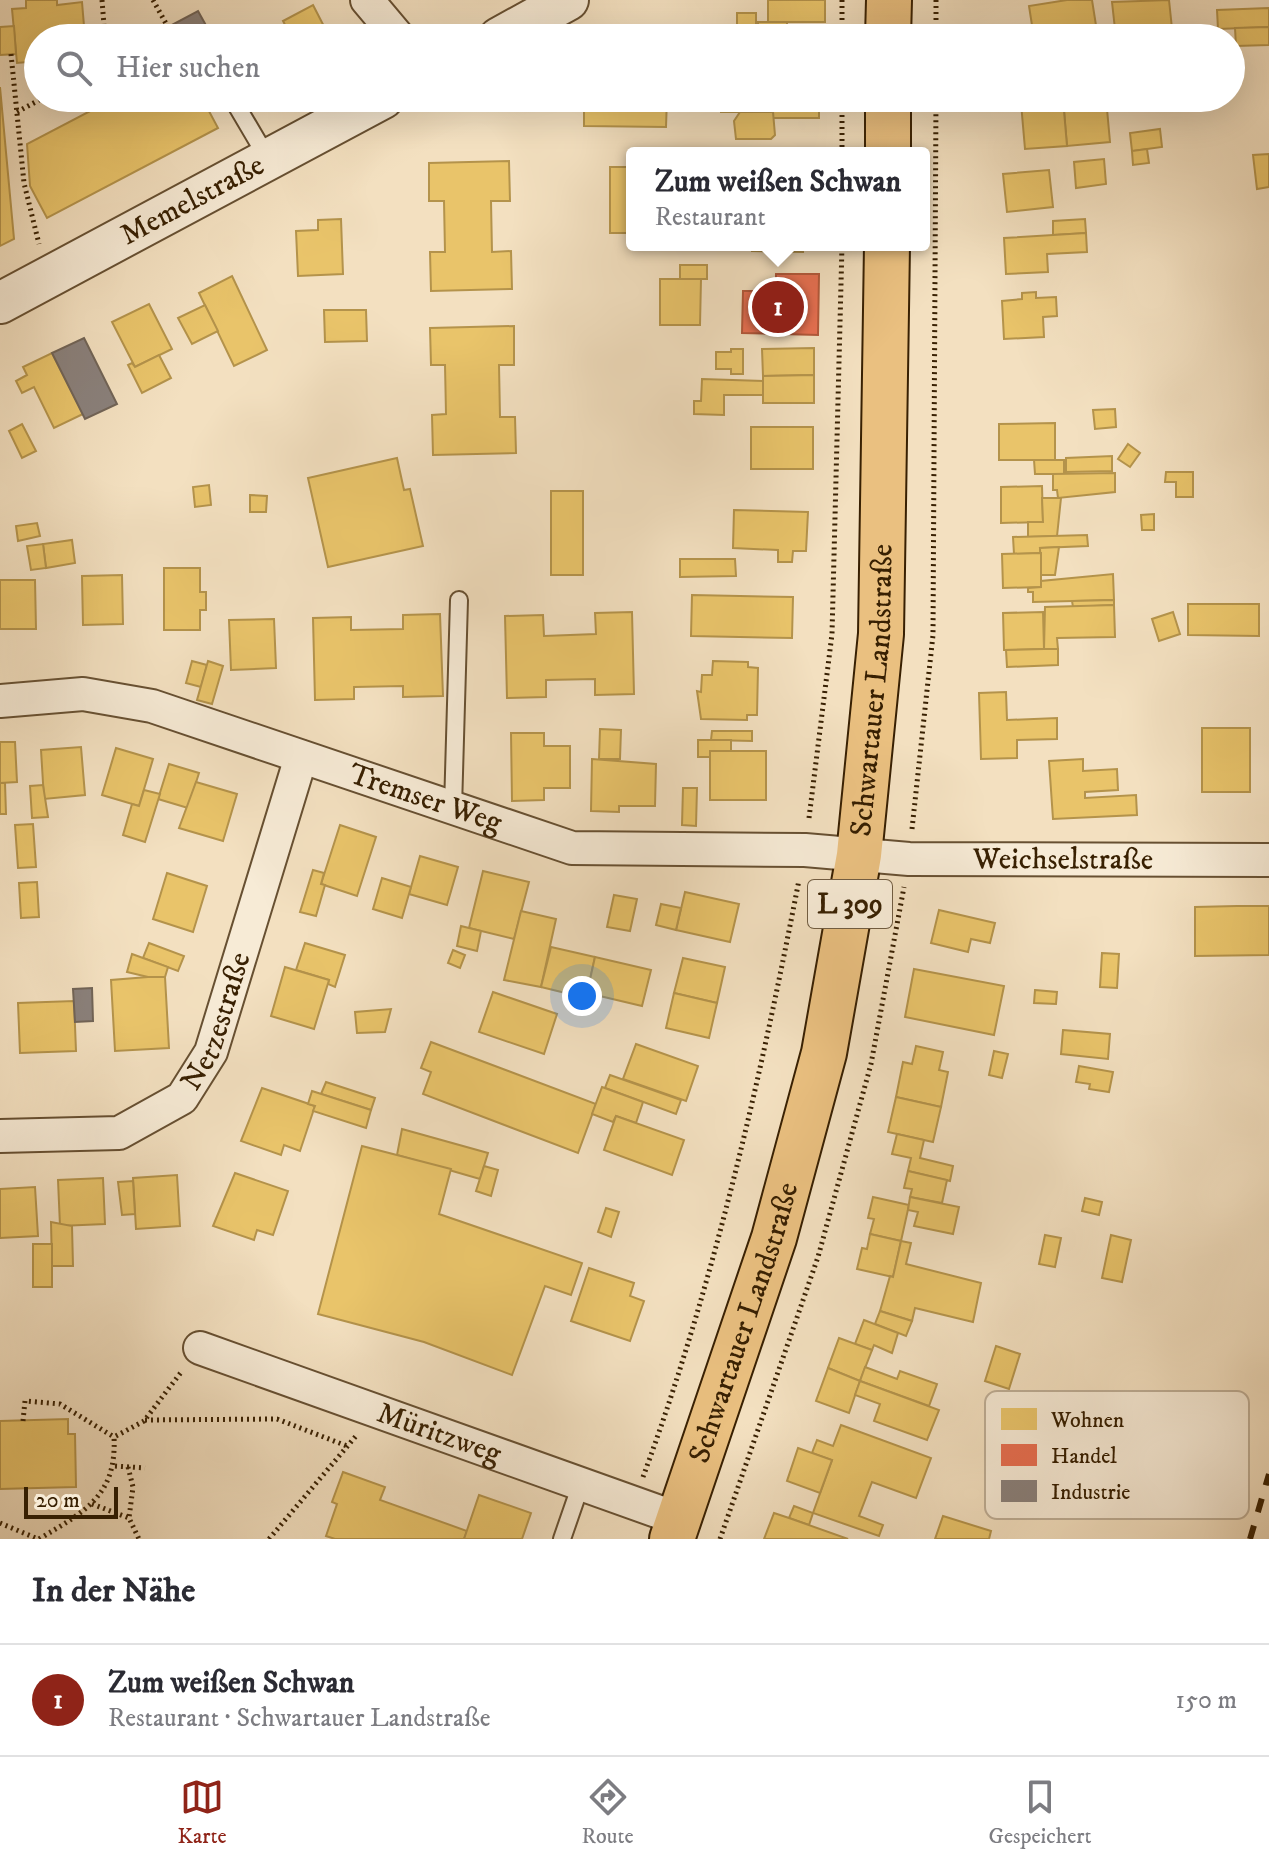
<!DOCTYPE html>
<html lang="de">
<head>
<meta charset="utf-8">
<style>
  :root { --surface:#fff; --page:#f7f7f7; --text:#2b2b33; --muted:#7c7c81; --line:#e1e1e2; --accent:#8f2418 }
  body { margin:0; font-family:"IM FELL DW Pica",serif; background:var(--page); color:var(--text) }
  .scale { position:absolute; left:24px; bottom:20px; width:94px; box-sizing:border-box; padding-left:8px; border:4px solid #382002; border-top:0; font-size:22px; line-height:28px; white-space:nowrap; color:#382002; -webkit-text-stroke:6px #f7ebd6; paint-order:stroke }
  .you { position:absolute; left:582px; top:996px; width:28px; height:28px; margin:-20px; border:6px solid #fff; border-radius:50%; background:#1a73e8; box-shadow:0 0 0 12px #1a73e833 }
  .badge { display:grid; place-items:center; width:52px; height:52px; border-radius:50%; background:var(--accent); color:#fff; font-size:26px; font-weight:700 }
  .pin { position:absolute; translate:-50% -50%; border:4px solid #fff; box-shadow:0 2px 8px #0006 }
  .popup { position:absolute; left:626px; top:147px; width:304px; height:104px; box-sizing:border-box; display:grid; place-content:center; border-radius:8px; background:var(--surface); filter:drop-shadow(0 2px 6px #0005); font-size:26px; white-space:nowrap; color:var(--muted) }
  .popup b { font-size:30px; color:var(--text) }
  .popup::after { content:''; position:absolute; left:50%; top:100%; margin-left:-16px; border:16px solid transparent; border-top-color:var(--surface) }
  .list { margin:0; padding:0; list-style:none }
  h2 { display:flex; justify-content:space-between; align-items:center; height:104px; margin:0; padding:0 32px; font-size:34px }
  h2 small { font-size:26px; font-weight:400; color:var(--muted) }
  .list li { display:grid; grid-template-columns:52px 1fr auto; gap:24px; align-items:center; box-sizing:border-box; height:112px; padding:0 32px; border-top:2px solid var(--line) }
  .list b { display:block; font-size:30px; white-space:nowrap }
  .list p { margin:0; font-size:26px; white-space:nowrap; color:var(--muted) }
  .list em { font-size:26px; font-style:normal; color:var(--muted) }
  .icon { flex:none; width:44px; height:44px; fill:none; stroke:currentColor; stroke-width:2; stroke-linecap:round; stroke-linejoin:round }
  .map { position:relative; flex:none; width:1269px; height:1539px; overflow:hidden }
  .search { position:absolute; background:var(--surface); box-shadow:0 8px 32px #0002; left:24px; right:24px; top:24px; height:88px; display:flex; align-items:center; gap:20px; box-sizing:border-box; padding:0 28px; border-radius:44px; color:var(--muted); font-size:30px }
  .sheet { height:216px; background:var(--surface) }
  nav { display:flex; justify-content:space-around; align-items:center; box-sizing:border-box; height:112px; border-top:2px solid var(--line); background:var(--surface); font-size:22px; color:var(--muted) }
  nav a { display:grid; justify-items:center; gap:4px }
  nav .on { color:var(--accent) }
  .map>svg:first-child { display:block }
  .homes { fill:#e9c46a; stroke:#b4934b; stroke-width:2 }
  .shops { fill:#e76f51; stroke:#b25739; stroke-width:2 }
  .industry { fill:#8a817c; stroke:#716457; stroke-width:2 }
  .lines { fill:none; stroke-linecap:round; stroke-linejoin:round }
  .service-casing { stroke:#675032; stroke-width:20 }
  .minor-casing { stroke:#675032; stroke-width:36 }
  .tertiary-casing { stroke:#675032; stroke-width:44 }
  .primary-casing { stroke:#382002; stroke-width:48 }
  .path { stroke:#382002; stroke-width:5; stroke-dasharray:2 4; stroke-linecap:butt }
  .service { stroke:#f7ebd6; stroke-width:16 }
  .minor { stroke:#f7ebd6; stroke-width:32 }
  .tertiary { stroke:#f7ebd6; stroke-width:40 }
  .primary { stroke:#eac080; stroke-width:44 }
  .rail { stroke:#382002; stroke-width:6; stroke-dasharray:14 14; stroke-linecap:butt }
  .labels { text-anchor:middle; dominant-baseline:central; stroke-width:8; stroke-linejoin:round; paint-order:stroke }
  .shield { fill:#f7ebd6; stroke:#715d42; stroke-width:2 }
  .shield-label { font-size:28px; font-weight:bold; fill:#382002 }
  .street-label { font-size:30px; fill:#382002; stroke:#f7ebd6 }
  .key { fill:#f7ebd6; stroke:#beae96; stroke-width:2 }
  .key-label { font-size:22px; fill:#382002 }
</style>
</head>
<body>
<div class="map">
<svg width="1269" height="1539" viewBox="0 0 1269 1539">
  <rect width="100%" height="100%" fill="#f3e0c0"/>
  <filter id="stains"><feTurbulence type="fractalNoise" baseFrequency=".0025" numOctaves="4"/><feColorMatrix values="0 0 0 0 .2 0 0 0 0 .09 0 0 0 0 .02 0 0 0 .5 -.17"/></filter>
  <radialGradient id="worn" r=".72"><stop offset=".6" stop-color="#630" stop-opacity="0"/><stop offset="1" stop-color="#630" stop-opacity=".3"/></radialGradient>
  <g class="homes">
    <polygon points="26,0 57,0 57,5 82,2 85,38 38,38 38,61 17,63 12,9 26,8"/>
    <rect x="768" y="0" width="57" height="22"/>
    <polygon points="1067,0 1092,0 1098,38 1034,38 1029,6"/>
    <polygon points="1169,0 1173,38 1116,38 1112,2"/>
    <polygon points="313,5 330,38 292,38 283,21"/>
    <polygon points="1269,8 1269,27 1218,29 1217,10"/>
    <polygon points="737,13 756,13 756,37 737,38"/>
    <rect x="758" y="22" width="29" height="16"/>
    <polygon points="14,26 16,54 0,55 0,27"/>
    <polygon points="1269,27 1269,45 1236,46 1235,28"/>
    <polygon points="0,87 14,239 0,246"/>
    <polygon points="115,98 202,98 218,128 47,218 30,186 27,144"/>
    <polygon points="584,98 667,98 666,127 584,126"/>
    <rect x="721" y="98" width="52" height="14"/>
    <rect x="773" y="98" width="46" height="20"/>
    <polygon points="1106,98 1110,142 1067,146 1063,99"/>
    <polygon points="1063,99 1067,146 1025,149 1021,103"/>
    <polygon points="740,112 773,112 775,135 771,139 736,139 734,121"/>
    <polygon points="1160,129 1162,147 1132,151 1130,133"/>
    <polygon points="1147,149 1149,163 1133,165 1132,151"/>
    <polygon points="1269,154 1269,187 1257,189 1253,155"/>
    <polygon points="1104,159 1106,184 1076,188 1074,162"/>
    <polygon points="509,161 510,201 491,201 492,252 511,251 512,289 431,291 430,252 445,252 444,201 429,201 429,163"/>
    <rect x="610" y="167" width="22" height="66"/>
    <polygon points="1049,170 1053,207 1007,212 1003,174"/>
    <polygon points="341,219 343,274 298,276 296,231 318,230 318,220"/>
    <polygon points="1085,219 1086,233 1053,235 1053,221"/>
    <polygon points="1086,233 1087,252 1047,254 1048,272 1006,274 1004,238"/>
    <polygon points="752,245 803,245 803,252 752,251"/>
    <rect x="680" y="265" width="27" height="14"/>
    <polygon points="232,276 267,350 234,366 199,293"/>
    <polygon points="660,279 701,279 700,325 660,325"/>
    <polygon points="1036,292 1036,298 1056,297 1057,316 1043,317 1044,337 1004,339 1002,301 1022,299 1022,293"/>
    <polygon points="149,304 172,349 135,367 112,322"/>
    <polygon points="205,305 218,331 192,344 178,318"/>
    <polygon points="324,310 366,310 367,341 325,342"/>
    <polygon points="514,326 514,365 499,365 500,417 515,417 516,453 433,455 432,415 446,414 445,365 431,365 430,328"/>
    <polygon points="814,348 814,375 763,376 762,349"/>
    <polygon points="731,349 743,349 743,374 731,374 731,369 716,369 716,352 731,352"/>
    <polygon points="52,353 83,414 54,428 34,387 22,393 16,381 27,375 23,367"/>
    <polygon points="159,355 171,378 142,393 128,365 132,363 135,367"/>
    <polygon points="814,375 814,403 763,403 763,376"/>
    <polygon points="702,379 763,381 763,395 724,395 724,415 694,414 694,401 701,401"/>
    <polygon points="1115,409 1116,427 1095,429 1093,410"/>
    <polygon points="1055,423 1055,460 999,460 999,424"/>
    <polygon points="22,424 36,451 22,458 9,431"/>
    <rect x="751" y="427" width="62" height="42"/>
    <polygon points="1128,444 1140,453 1130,467 1118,459"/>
    <polygon points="1112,456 1112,471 1066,472 1066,458"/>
    <polygon points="397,458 404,490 410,489 423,546 328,567 308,478"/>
    <polygon points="1034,460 1064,460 1064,474 1035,474"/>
    <polygon points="1166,472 1193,472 1193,497 1176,497 1176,482 1165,482"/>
    <polygon points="1115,473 1115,492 1058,498 1057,490 1053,490 1053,474"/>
    <polygon points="209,485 211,505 195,507 193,487"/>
    <polygon points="1042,486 1043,522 1001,523 1001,487"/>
    <rect x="551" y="491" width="32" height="84"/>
    <polygon points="250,495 267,496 266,512 250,512"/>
    <polygon points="1042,498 1061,498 1057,536 1028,537 1028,522 1043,522"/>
    <polygon points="734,510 808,512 806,551 793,551 792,562 778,562 778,550 733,548"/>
    <polygon points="1154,514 1154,530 1142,530 1141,515"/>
    <polygon points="37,523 40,536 18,541 16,526"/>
    <polygon points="1087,535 1088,546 1040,548 1041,553 1014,554 1013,537"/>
    <polygon points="72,540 75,563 46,568 43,544"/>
    <polygon points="43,544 46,568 31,570 27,546"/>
    <polygon points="1059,547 1055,575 1041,575 1040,548"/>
    <polygon points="1041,553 1041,587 1003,588 1002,554"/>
    <polygon points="680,559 735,559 736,576 680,577"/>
    <polygon points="164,568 200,568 200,592 206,592 206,610 200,610 200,630 164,630"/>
    <polygon points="1113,574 1114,600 1033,602 1033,592 1028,592 1028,588 1041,587 1041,581"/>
    <polygon points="122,575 123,624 83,625 82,576"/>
    <polygon points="0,580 35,580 36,629 0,629"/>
    <polygon points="692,595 793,597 792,638 691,636"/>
    <polygon points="1114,600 1114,605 1073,607 1072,601"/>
    <polygon points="1188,604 1259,604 1259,636 1188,635"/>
    <polygon points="1114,605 1115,637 1057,638 1058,649 1044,649 1045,607"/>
    <polygon points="632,612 634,694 595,695 595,679 546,680 546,697 507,698 505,616 543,615 544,636 596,634 595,613"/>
    <polygon points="1043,612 1044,649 1004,650 1003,613"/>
    <polygon points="1173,612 1180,634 1159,641 1152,619"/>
    <polygon points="440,614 443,696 403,697 403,686 354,687 354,699 315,700 313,618 351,617 351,630 403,629 403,615"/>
    <polygon points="274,619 276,668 231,670 229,620"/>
    <polygon points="1044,649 1058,649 1058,665 1007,667 1006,650"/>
    <polygon points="192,661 207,665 201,687 186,683"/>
    <polygon points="208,661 223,666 212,704 197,700"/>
    <polygon points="713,661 748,662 748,667 758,668 757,715 747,715 747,720 701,719 697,691 701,692 702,675 712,675"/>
    <polygon points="1006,692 1007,720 1057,718 1057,739 1017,740 1017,758 981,759 979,693"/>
    <rect x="1202" y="728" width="48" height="64"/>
    <polygon points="600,729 621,730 620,759 599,759"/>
    <polygon points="712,731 752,731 752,741 711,740"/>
    <polygon points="511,733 544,733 544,746 570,746 570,788 544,788 544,800 512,801"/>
    <polygon points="698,740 731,740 731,751 710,751 710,757 698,757"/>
    <polygon points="0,742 15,742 17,782 0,783"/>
    <polygon points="81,747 85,795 44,799 41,750"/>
    <polygon points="116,748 153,759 139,806 102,795"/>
    <rect x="710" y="751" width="56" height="49"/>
    <polygon points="592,759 656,764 655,806 619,806 619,812 591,811"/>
    <polygon points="1083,759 1083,771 1117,769 1118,790 1085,792 1085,798 1136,795 1137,815 1053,819 1049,761"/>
    <polygon points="169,764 199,773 188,808 158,799"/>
    <polygon points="196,782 237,794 223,841 179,828"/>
    <polygon points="0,783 5,783 6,814 0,814"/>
    <polygon points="43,785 48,817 32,818 30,786"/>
    <polygon points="683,788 697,788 696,826 682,825"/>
    <polygon points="144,790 160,794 145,842 123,835 132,804 139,806"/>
    <polygon points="33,824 36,867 18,868 15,825"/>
    <polygon points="340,825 376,837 357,896 321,884"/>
    <polygon points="420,856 458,867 447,905 409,894"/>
    <polygon points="313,870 324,873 321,884 325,885 316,916 300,912"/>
    <polygon points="483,871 529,882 514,939 469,928"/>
    <polygon points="167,873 207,886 193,932 153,919"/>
    <polygon points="382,878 411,887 402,918 373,909"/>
    <polygon points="37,882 39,917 21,918 19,883"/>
    <polygon points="685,892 739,904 730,942 676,930"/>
    <polygon points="614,895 637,899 630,931 607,927"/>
    <polygon points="661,904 681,908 676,930 656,925"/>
    <polygon points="1237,906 1269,906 1269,955 1195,956 1195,907"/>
    <polygon points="939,910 995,923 990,943 971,939 968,952 931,943"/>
    <polygon points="521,911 556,919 541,987 504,980"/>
    <polygon points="461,926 481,931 477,951 457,946"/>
    <polygon points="149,943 184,956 178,971 143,958"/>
    <polygon points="305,943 345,955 335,987 328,984 329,980 296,970"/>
    <polygon points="551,947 595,957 586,998 541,987"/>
    <polygon points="453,950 465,955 460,968 448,963"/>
    <polygon points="1102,953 1119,954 1117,988 1100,987"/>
    <polygon points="132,954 168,967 165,977 148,977 127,972"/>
    <polygon points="595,957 651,970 642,1006 587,993"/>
    <polygon points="683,958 725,967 717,1003 674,993"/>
    <polygon points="285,967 329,980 314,1029 271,1016"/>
    <polygon points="914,969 1004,986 994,1035 905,1017"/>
    <polygon points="148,977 165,977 169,1048 115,1051 111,980"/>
    <polygon points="1035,990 1057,992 1056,1004 1034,1003"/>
    <polygon points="493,992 557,1014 544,1054 479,1032"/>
    <polygon points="674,993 717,1003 709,1038 666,1028"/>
    <polygon points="74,1001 76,1051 20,1053 18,1003"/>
    <polygon points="391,1009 385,1032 357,1033 355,1012"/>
    <polygon points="1063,1030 1110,1034 1108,1059 1061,1054"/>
    <polygon points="431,1042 596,1104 578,1153 423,1094 431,1072 421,1068"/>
    <polygon points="636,1044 698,1066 686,1101 623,1079"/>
    <polygon points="916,1046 943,1052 939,1070 948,1072 941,1107 896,1097 903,1062 912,1064"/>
    <polygon points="994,1051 1008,1054 1002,1078 989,1075"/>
    <polygon points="1079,1066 1113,1072 1109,1092 1089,1089 1090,1084 1076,1082"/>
    <polygon points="610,1075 681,1100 676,1114 605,1088"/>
    <polygon points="326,1082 375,1098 371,1110 321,1094"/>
    <polygon points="602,1087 643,1102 636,1123 616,1116 613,1122 592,1114"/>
    <polygon points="262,1088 315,1106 300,1151 284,1145 281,1155 241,1141"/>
    <polygon points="312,1091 371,1110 366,1128 313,1111 315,1106 308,1104"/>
    <polygon points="896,1097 941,1107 933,1142 888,1132"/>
    <polygon points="616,1116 684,1140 672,1175 604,1150"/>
    <polygon points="402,1129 488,1153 480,1179 397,1155"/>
    <polygon points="897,1134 924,1140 920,1158 953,1166 950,1181 908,1171 911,1158 892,1154"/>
    <polygon points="362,1146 451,1169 439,1214 582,1263 571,1295 545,1286 512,1375 424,1342 318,1314"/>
    <polygon points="484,1166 498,1170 491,1196 476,1191"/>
    <polygon points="908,1171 947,1180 942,1203 910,1197 912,1189 904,1188"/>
    <polygon points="235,1173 288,1191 273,1235 257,1230 254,1240 213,1226"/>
    <polygon points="177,1175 180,1226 136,1229 133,1178"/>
    <polygon points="103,1178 105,1224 60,1226 58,1180"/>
    <polygon points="133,1181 135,1214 122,1215 118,1182"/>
    <polygon points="35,1187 38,1236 0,1238 0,1189"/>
    <polygon points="873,1197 909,1205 901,1241 870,1234 874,1219 868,1218"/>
    <polygon points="910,1197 959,1207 953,1234 914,1226 918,1212 908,1210"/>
    <polygon points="1085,1198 1102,1202 1099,1215 1082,1211"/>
    <polygon points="606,1208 619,1212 611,1237 598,1232"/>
    <polygon points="51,1222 72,1226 73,1266 52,1266"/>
    <polygon points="870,1234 901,1241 893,1277 857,1269 862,1248 867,1249"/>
    <polygon points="1045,1235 1061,1238 1055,1267 1039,1264"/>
    <polygon points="1111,1235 1131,1240 1122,1282 1102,1278"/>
    <polygon points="901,1241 911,1243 906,1264 981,1283 973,1322 915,1308 912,1321 880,1311 890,1276 893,1277"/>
    <rect x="33" y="1244" width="19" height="43"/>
    <polygon points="589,1268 634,1283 630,1296 644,1301 630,1341 571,1321"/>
    <polygon points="880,1311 912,1321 906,1336 875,1324"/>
    <polygon points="864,1320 898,1333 892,1353 874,1345 872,1350 855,1344"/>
    <polygon points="839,1338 872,1350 860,1381 828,1368"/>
    <polygon points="996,1346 1020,1354 1009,1389 985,1381"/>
    <polygon points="865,1367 897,1379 900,1371 937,1384 929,1406 860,1381"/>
    <polygon points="828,1368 860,1381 849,1413 816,1401"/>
    <polygon points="860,1381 939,1410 927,1440 874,1421 880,1404 855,1395"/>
    <polygon points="68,1419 68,1434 75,1434 76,1487 0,1489 0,1421"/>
    <polygon points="841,1425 931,1458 916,1498 872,1482 859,1516 883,1525 879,1536 813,1513 832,1460 812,1453 817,1440 833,1446"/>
    <polygon points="798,1448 832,1460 820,1493 787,1481"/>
    <polygon points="1090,1456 1116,1465 1107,1493 1080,1484"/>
    <polygon points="343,1472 385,1487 380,1500 467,1531 464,1539 335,1539 326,1536 337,1504 332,1502"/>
    <polygon points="1020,1475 1040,1481 1030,1512 1010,1505"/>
    <polygon points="479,1495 531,1513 522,1539 464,1539"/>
    <polygon points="794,1506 813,1513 809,1525 789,1518"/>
    <polygon points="774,1513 789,1518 848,1539 764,1539"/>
    <polygon points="943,1516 991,1531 989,1539 935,1539"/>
  </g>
  <polygon class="shops" points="776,274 819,274 818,335 742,333 743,291 767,291 767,281 776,281"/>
  <g class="industry">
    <polygon points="198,11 213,38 177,38 170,26"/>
    <polygon points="84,338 117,404 85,419 52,353"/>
    <polygon points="92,988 93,1021 75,1022 73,989"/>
  </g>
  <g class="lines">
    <g class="service-casing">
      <g id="service">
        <polyline points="232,98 268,159"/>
        <polyline points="453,808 459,600"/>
        <polyline points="562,1539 581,1484"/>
      </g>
    </g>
    <g class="minor-casing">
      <g id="minor">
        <polyline points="367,0 399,38"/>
        <path id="s1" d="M0,701L83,694L152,706L572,848L805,850L909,859L1269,860"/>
        <path id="s2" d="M0,1136L119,1133L182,1098L211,1052L301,757"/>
        <path id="s3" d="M200,1348L679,1519"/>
      </g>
    </g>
    <g class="tertiary-casing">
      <g id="tertiary">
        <polyline points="499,38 568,0"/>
        <path id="s4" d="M0,303L383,98"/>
      </g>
    </g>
    <g class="primary-casing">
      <g id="primary">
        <polyline points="888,38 889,0"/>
        <polyline points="888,153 888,98"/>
        <path id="s5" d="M672,1539L774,1238L824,1053L859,855L881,634L887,245"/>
      </g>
    </g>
    <g class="path">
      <polyline points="102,0 105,38"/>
      <polyline points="153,0 174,38"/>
      <polyline points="842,38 842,0"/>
      <polyline points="936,38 936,0"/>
      <polyline points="11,54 24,183 39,244"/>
      <polyline points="17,112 43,98"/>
      <polyline points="842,153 842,98"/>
      <polyline points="809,818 832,634 842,245"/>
      <polyline points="912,829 933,635 936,98"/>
      <polyline points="145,1420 277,1419 347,1446"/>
      <polyline points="23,1421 25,1401 60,1404 114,1437"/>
      <polyline points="115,1466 145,1468"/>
      <polyline points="128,1467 133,1487 129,1518"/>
      <path d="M643,1477C714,1284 760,1081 799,880"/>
      <polyline points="92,1504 129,1518 139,1539"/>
      <polyline points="0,1523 38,1539"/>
      <path d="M39,1539C84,1512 117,1496 114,1437L144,1421L182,1371"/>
      <polyline points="269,1539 356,1436"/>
      <polyline points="720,1539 818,1257 871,1064 904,887"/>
    </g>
    <use href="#service" class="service"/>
    <use href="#minor" class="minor"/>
    <use href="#tertiary" class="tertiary"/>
    <use href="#primary" class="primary"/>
    <polyline class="rail" points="1250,1539 1269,1474"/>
  </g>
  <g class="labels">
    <rect class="shield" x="808" y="880" width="84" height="48" rx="6"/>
    <g class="shield-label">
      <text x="850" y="904">L 309</text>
    </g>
    <g class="street-label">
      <text stroke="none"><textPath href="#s4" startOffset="218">Memelstraße</textPath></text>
      <text stroke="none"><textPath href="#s5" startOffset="876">Schwartauer Landstraße</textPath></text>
      <text stroke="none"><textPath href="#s1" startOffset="442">Tremser Weg</textPath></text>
      <text stroke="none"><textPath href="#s1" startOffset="1088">Weichselstraße</textPath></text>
      <text stroke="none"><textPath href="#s2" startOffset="276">Netzestraße</textPath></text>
      <text stroke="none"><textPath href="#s5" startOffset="228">Schwartauer Landstraße</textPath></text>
      <text stroke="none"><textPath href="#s3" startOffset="254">Müritzweg</textPath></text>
    </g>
  </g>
  <rect x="985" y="1391" width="264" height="128" rx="12" class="key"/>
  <rect x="1001" y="1408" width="36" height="22" fill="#e9c46a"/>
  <rect x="1001" y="1444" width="36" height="22" fill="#e76f51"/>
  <rect x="1001" y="1480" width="36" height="22" fill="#8a817c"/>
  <g class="key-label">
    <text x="1051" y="1427">Wohnen</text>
    <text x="1051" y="1463">Handel</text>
    <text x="1051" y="1499">Industrie</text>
  </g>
  <rect width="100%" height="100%" filter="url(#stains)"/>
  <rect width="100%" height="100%" fill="url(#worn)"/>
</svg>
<div class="scale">20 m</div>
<div class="you"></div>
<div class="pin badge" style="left:778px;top:307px">1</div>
<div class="popup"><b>Zum weißen Schwan</b>Restaurant</div>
<div class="search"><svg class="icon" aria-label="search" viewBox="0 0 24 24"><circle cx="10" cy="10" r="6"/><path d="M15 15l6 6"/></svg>Hier suchen</div>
</div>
<section class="sheet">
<h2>In der Nähe<small></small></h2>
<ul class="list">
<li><span class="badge">1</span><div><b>Zum weißen Schwan</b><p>Restaurant · Schwartauer Landstraße</p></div><em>150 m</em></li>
</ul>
</section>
<nav>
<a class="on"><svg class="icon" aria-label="map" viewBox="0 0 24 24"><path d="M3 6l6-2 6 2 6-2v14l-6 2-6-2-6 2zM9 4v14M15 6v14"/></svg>Karte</a>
<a><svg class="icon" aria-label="directions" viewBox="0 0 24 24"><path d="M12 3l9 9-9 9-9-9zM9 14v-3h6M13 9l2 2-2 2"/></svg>Route</a>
<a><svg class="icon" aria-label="saved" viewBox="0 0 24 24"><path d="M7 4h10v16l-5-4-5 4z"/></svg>Gespeichert</a>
</nav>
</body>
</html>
